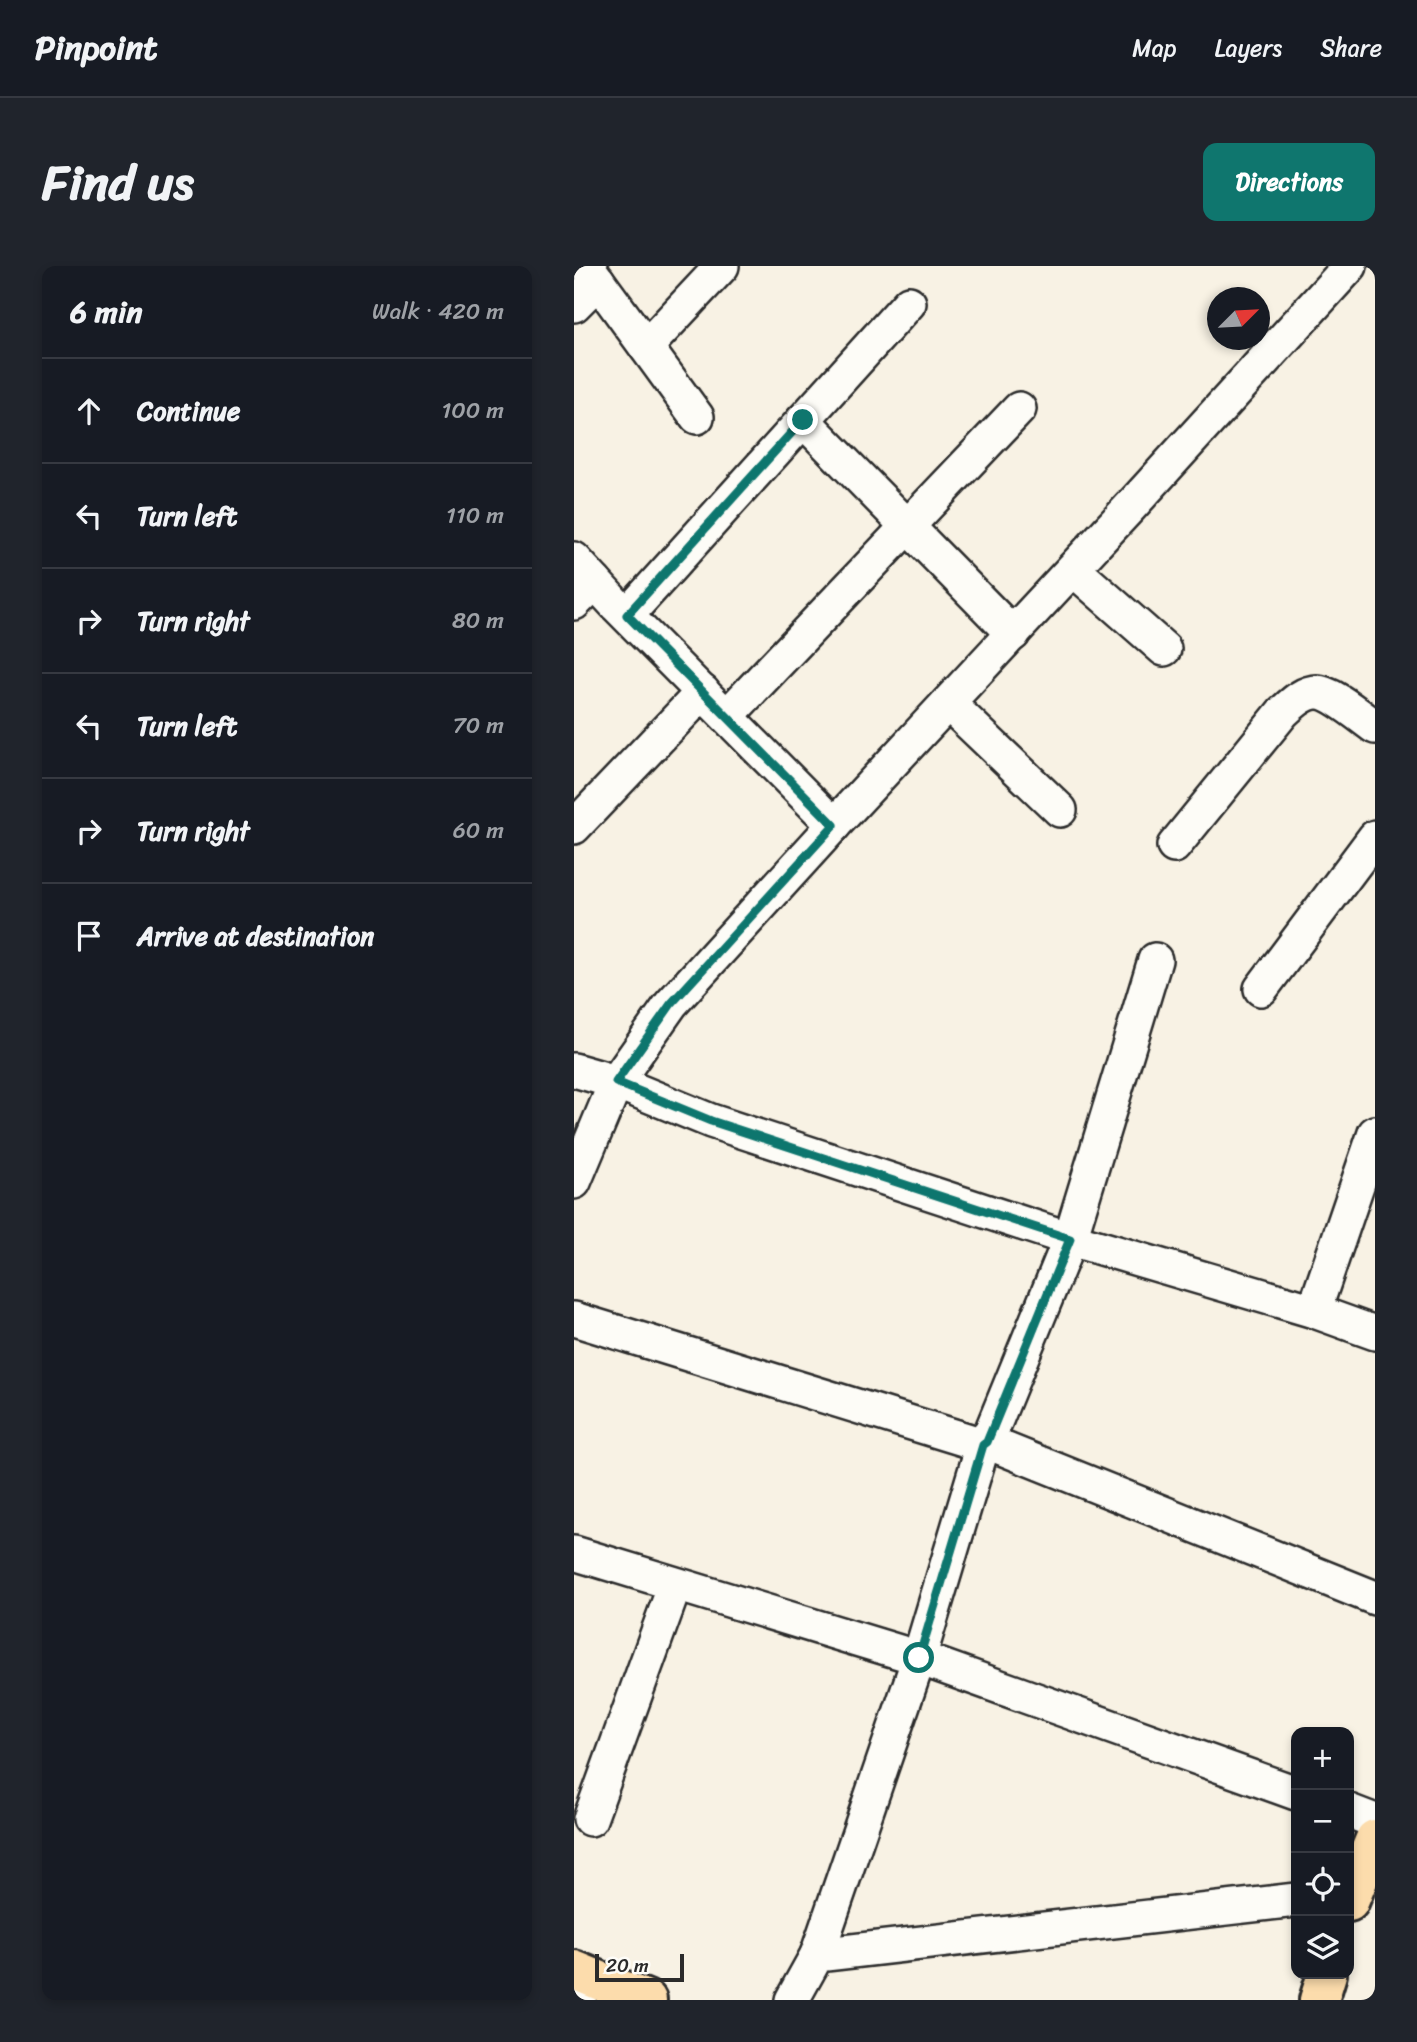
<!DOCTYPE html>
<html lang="en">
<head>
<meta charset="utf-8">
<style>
  :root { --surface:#171b24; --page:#20242c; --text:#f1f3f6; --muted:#9ea1a6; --line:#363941; --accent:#0f766e }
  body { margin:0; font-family:Sriracha,sans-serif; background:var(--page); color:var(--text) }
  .controls { position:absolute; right:21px; bottom:21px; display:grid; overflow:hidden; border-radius:14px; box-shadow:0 4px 10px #0003 }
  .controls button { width:63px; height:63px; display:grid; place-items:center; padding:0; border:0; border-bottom:2px solid var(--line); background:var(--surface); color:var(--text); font:35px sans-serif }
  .compass { position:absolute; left:633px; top:21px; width:63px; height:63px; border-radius:50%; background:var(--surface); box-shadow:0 4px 10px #0003; rotate:66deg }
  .scale { position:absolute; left:21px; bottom:18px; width:89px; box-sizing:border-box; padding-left:7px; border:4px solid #2b2b2b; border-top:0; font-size:19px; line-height:24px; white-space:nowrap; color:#2b2b2b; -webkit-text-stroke:5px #fdfcf7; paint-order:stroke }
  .stop { position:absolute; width:21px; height:21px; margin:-16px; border:5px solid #0f766e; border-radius:50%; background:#fff }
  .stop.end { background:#0f766e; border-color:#fff; box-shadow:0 2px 7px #0008 }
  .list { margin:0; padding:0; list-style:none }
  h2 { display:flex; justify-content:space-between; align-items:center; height:91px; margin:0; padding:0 28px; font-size:30px }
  h2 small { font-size:23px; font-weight:400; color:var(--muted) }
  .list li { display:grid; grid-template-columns:46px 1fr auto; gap:21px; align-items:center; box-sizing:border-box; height:105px; padding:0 28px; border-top:2px solid var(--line) }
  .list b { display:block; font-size:26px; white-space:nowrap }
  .list em { font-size:23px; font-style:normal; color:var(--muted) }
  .icon { flex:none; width:38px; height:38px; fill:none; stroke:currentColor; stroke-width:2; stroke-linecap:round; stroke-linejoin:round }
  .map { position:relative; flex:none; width:801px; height:1734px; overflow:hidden; border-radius:14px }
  header { display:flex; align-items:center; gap:42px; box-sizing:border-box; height:98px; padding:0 35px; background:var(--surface); border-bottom:2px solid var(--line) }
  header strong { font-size:33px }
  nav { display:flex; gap:38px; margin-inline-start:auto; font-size:24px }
  .intro { display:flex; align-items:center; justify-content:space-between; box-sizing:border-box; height:168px; padding:0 42px }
  h1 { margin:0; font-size:49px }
  .button { padding:18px 32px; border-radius:14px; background:var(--accent); color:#fff; font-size:24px; font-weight:700 }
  main { display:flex; gap:42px; padding:0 42px }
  aside { flex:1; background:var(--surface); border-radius:14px; box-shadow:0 4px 10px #0003 }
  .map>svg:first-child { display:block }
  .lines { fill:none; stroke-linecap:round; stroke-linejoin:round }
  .minor-casing { stroke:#2b2b2b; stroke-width:38 }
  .major-casing { stroke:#2b2b2b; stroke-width:44 }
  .minor { stroke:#fdfcf7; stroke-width:33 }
  .major { stroke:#fcdcac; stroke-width:38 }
  .route { stroke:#0f766e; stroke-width:9 }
</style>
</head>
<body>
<header>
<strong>Pinpoint</strong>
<nav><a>Map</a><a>Layers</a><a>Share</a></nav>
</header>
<div class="intro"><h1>Find us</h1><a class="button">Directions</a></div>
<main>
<aside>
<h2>6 min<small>Walk · 420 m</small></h2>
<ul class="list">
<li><svg class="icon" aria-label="ahead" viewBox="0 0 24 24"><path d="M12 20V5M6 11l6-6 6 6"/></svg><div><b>Continue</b></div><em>100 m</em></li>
<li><svg class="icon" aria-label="left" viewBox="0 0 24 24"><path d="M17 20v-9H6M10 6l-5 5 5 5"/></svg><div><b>Turn left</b></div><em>110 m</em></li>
<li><svg class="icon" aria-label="right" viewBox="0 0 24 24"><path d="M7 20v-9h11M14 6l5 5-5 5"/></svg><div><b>Turn right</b></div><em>80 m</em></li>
<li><svg class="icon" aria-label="left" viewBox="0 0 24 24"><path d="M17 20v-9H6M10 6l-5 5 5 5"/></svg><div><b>Turn left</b></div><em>70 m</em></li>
<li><svg class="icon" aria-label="right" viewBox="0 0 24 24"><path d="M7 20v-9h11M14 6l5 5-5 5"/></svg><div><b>Turn right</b></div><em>60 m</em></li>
<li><svg class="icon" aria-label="arrive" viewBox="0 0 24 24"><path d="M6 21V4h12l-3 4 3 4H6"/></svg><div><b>Arrive at destination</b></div></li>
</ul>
</aside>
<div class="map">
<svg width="801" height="1734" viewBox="0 0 801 1734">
  <rect width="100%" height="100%" fill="#f8f2e4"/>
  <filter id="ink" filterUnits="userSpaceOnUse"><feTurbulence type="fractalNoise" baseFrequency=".0143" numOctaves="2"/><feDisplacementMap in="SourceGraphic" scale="14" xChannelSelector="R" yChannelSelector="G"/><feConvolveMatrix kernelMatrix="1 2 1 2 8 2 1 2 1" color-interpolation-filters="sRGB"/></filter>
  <g filter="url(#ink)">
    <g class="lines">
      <g class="minor-casing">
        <g id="minor">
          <polyline points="13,0 123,151"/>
          <polyline points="0,39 24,15"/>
          <polyline points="72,81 148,0"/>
          <polyline points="229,154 439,368"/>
          <polyline points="0,293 43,340 260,559"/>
          <polyline points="499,303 590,383"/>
          <polyline points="0,337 21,316"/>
          <polyline points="53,349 335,37"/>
          <polyline points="374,437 486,544"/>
          <polyline points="153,450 445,143"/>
          <polyline points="0,561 129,426"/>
          <path d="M600,580L709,446C718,438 729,426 743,426C758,426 788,452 801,461"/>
          <polyline points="687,723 801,571"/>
          <polyline points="0,804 42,816 137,855 496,973 740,1045 801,1067"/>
          <polyline points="0,916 42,816 97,738 260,559 558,239 776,0"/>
          <polyline points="740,1045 801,867"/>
          <polyline points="0,1053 409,1179"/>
          <polyline points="413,1176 801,1332"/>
          <polyline points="0,1287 345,1392 722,1527"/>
          <polyline points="775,1545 801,1555"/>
          <polyline points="16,1553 101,1319"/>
          <polyline points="243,1689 345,1392 409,1179 413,1176 496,973 581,694"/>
          <polyline points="3,1734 15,1711"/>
          <polyline points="218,1734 243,1689 722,1634"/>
        </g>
      </g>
      <g class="major-casing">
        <g id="major">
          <polyline points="775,1636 801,1573"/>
          <polyline points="0,1704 73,1734"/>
          <polyline points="745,1734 753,1708"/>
        </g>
      </g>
      <use href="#minor" class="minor"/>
      <use href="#major" class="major"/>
    </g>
  </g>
  <g class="lines" filter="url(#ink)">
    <polyline class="route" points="229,154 53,349 260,559 97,738 42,816 137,855 496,973 413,1176 409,1179 345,1392"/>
  </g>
</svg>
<div class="controls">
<button>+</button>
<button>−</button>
<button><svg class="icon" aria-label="locate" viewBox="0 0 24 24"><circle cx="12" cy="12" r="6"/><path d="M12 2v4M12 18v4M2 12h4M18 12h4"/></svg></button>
<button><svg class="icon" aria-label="layers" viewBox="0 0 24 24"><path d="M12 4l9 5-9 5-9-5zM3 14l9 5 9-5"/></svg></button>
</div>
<svg class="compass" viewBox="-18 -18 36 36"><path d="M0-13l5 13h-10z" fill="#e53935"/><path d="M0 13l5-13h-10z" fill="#9ea1a6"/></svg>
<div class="scale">20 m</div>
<div class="stop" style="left:345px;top:1392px"></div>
<div class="stop end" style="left:229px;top:154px"></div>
</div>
</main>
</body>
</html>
